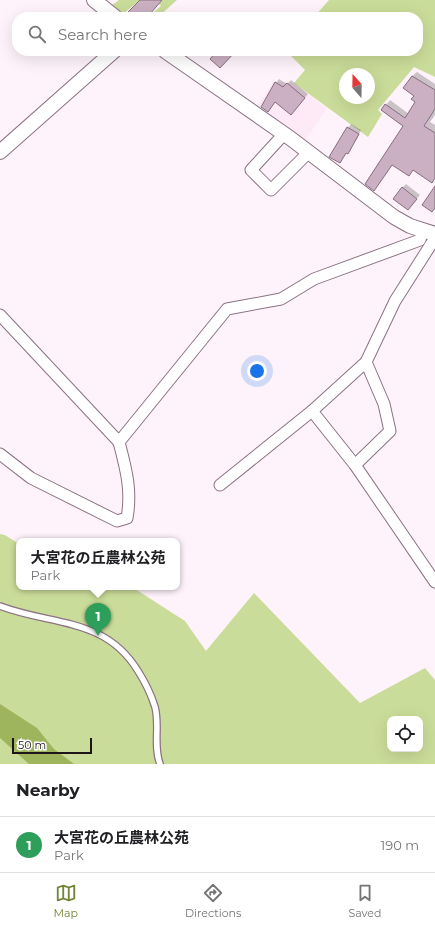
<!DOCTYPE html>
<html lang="en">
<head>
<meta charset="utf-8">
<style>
  :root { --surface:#fff; --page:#f2f2f2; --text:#202124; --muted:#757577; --line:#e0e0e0; --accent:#718334 }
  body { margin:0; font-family:Montserrat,"Noto Sans JP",sans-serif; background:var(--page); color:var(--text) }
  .controls { position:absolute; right:12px; bottom:12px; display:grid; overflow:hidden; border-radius:8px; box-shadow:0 4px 16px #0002 }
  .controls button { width:36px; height:36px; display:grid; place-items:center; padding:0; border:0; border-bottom:1px solid var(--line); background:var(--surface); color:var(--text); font:20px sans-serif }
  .compass { position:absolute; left:339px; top:68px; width:36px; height:36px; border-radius:50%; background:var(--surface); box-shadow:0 4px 16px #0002; rotate:340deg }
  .scale { position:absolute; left:12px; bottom:10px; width:80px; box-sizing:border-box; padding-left:4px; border:2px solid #1e151b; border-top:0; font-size:11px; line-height:14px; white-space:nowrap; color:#1e151b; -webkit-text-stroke:3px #fff; paint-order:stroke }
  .you { position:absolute; left:257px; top:371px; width:14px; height:14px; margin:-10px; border:3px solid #fff; border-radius:50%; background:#1a73e8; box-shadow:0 0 0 6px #1a73e833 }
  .badge { display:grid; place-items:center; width:26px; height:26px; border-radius:50%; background:var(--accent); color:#fff; font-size:13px; font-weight:700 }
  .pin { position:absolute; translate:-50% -33px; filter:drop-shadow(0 1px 2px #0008) }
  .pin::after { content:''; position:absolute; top:21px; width:14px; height:12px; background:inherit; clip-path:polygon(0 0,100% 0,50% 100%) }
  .popup { position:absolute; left:16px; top:538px; width:164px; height:52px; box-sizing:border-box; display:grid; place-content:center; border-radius:8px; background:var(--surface); filter:drop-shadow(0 1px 3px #0005); font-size:13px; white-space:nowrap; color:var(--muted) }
  .popup b { font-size:15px; color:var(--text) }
  .popup::after { content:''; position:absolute; left:50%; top:100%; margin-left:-8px; border:8px solid transparent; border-top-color:var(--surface) }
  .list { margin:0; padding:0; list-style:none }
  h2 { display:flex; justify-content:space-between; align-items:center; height:52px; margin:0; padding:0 16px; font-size:17px }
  h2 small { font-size:13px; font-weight:400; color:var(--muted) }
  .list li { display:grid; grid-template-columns:26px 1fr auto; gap:12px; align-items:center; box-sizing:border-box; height:56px; padding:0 16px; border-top:1px solid var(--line) }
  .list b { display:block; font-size:15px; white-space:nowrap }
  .list p { margin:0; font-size:13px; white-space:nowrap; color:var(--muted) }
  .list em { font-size:13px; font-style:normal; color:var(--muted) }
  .icon { flex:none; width:22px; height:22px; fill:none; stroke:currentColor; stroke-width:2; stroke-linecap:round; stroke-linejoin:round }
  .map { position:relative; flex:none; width:435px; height:764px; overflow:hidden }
  .search { position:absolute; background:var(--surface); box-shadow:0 4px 16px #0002; left:12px; right:12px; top:12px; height:44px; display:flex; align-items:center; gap:10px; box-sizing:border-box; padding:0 14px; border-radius:16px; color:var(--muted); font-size:15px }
  .sheet { height:108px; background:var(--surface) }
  nav { display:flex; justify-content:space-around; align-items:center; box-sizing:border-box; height:56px; border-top:1px solid var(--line); background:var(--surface); font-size:11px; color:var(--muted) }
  nav a { display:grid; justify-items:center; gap:2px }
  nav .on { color:var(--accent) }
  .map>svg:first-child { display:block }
  .built { fill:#fee9f7 }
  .green { fill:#cadc99; fill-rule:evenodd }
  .water { fill:#9fb55d }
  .shadow { fill:#0003 }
  .building { fill:#cab0c2; stroke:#876e7f }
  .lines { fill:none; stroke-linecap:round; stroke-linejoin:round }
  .service-casing { stroke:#8b7283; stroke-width:8 }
  .minor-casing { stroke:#8b7283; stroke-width:13 }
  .tertiary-casing { stroke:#8b7283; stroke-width:16 }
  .service { stroke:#fff; stroke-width:5.5 }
  .minor { stroke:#fff; stroke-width:11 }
  .tertiary { stroke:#fff; stroke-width:14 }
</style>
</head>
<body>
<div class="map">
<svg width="435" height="764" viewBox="0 0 435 764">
  <rect width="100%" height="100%" fill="#fef3fb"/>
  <polygon class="built" points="273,81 294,83 327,109 305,140 258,106"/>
  <g class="green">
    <polygon points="119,0 140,0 123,14 112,5"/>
    <polygon points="155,0 177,0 158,17 148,17 161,6"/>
    <path d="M329,0H435V77L414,67L378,110L382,114L368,137L294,83L305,70L288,53L290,51H418V17H314ZM345,74H369V98H345Z"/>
    <path d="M0,534L5,535L19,544V587H132L185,621L206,651L254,593L360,703L425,668L435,680V764H0ZM390,719H420V749H390Z"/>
  </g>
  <polygon class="water" points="0,704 37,728 54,749 74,764 29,764 0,738"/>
  <g class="shadow">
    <polygon points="417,72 435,84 435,115 430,122 435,125 435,178 432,182 413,170 393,164 374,190 404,126 382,110 390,100 409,114 416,102 412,76"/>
    <polygon points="279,79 287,84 291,80 308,94 295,110 276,83"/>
    <polygon points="351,124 361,130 357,139 340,162 348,128"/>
    <polygon points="406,184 420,195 408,209 402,188"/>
  </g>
  <g class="building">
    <polygon points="140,0 162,0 150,14 149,13 144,17 133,17 128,12"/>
    <polygon points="217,51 236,51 220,68 210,59"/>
    <polygon points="412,76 435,90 435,109 424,126 435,133 435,178 432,183 413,170 409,176 392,165 374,191 365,184 403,126 381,110 385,104 405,118 415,102 411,99 414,96 403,88"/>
    <polygon points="275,82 283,87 287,83 305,98 291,115 275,102 268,112 261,107"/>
    <polygon points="347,127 359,134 348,154 346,153 340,163 329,157"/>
    <polygon points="435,186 435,208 432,212 422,205"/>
    <polygon points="402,187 417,199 408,210 393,199"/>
  </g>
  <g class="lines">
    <g class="service-casing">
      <path id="service" d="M0,606C53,626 105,617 138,671C145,682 151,694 155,707C160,725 153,746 160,764"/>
    </g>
    <g class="minor-casing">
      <g id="minor">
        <polyline points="284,134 251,170 271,190 309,152"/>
        <polyline points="0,315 119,442 227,309 281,299 314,279 420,240 423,230"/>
        <polyline points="312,411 355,465 435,582"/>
        <path d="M0,454L31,478L117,521L127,518C132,490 126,469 119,442"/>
        <polyline points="355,465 390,431 384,404 366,362"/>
        <polyline points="220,485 312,411 366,362 395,301 435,238"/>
      </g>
    </g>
    <g class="tertiary-casing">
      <g id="tertiary">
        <polyline points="94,0 115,17"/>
        <polyline points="165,51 290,138 394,217 410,226 435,234"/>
        <polyline points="0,152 114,51"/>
      </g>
    </g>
    <use href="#service" class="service"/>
    <use href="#minor" class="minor"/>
    <use href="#tertiary" class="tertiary"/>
  </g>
</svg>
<div class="controls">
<button><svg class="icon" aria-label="locate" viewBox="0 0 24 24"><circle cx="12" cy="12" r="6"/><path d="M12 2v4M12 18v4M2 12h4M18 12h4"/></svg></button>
</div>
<svg class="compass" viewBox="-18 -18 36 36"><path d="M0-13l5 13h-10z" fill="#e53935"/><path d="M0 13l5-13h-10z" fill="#757577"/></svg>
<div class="scale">50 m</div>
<div class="you"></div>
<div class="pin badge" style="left:98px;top:636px;background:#2e9e5b">1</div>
<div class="popup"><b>大宮花の丘農林公苑</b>Park</div>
<div class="search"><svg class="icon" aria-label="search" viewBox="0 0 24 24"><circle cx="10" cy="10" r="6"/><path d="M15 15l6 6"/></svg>Search here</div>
</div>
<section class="sheet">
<h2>Nearby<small></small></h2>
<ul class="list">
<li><span class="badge" style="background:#2e9e5b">1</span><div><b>大宮花の丘農林公苑</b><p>Park</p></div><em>190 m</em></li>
</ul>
</section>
<nav>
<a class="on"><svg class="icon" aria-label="map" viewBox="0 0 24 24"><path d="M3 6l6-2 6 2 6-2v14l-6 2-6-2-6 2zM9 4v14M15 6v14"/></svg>Map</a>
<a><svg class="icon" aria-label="directions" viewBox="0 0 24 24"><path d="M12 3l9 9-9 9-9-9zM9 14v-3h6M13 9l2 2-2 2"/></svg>Directions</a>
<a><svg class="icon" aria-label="saved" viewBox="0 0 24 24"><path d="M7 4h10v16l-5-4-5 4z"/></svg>Saved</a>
</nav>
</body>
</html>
